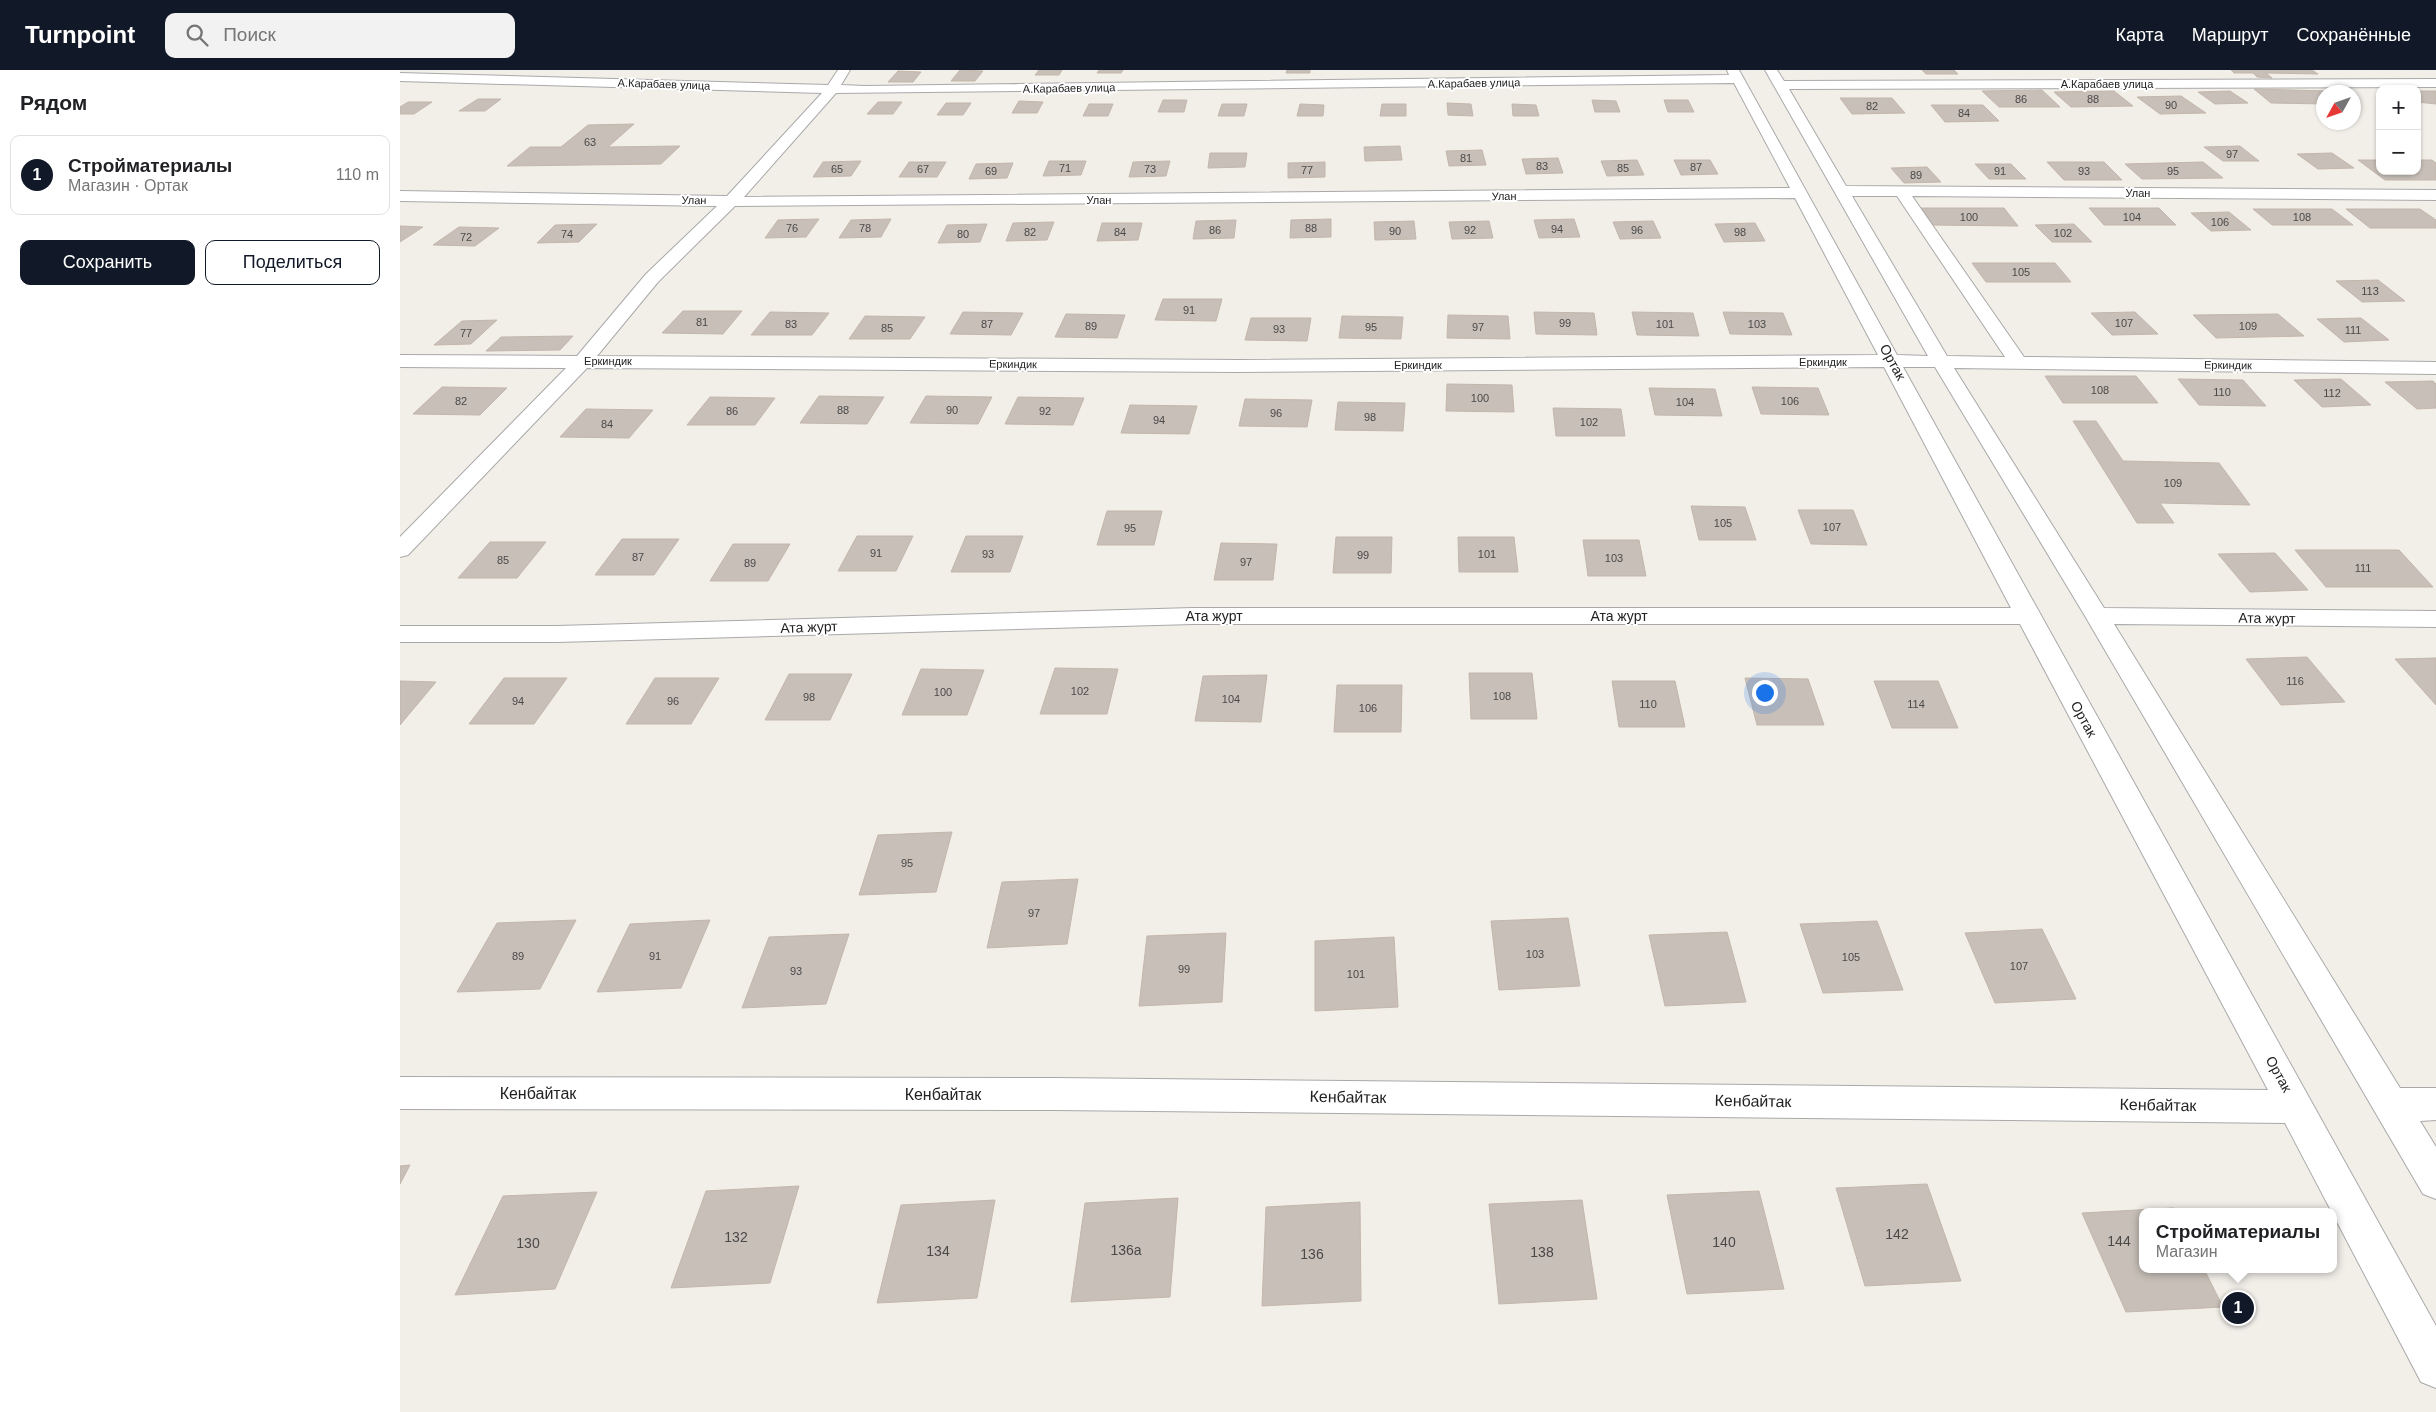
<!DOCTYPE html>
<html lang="ru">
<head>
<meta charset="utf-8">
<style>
  :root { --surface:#fff; --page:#f2f2f2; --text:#202124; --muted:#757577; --line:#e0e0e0; --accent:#111827 }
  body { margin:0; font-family:Arial,sans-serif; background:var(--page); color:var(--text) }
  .controls { position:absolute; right:15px; top:15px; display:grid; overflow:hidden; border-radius:10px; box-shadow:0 1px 4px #0004 }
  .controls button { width:45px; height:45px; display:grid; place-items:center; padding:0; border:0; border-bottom:1px solid var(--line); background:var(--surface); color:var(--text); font:25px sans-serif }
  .compass { position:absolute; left:1916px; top:15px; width:45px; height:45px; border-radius:50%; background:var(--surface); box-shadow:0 1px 4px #0004; rotate:230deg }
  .you { position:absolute; left:1364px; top:622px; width:18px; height:18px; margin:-12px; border:4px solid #fff; border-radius:50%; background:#1a73e8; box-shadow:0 0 0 8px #1a73e833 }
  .badge { display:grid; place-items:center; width:32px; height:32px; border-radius:50%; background:var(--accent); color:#fff; font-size:16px; font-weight:700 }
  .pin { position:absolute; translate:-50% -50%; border:2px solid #fff; box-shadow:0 1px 5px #0006 }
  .popup { position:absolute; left:1739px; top:1138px; width:198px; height:65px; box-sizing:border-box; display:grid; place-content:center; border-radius:10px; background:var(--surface); filter:drop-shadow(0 1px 4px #0005); font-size:16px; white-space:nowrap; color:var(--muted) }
  .popup b { font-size:19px; color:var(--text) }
  .popup::after { content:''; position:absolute; left:50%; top:100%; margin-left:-10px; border:10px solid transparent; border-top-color:var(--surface) }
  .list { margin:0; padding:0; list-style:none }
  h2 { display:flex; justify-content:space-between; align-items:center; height:65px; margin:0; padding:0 20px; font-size:21px }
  h2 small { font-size:16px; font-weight:400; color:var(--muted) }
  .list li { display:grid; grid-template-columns:32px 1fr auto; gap:15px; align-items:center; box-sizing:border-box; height:80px; margin:0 10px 10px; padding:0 10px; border:1px solid var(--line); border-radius:10px }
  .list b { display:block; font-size:19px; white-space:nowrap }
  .list p { margin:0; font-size:16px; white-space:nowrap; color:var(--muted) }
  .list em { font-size:16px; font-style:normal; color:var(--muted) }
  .actions { display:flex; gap:10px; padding:15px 20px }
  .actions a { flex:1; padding:11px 0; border:1px solid var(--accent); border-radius:10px; text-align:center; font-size:18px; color:var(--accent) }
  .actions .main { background:var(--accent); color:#fff }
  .icon { flex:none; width:28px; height:28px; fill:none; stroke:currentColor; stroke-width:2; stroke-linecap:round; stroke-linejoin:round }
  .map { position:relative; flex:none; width:2036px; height:1342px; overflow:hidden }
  header { display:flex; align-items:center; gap:30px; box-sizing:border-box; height:70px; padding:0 25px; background:var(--accent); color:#fff }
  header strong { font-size:24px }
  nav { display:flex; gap:28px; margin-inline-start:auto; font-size:18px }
  .search { width:350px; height:45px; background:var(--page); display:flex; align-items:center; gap:12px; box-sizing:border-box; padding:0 18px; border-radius:10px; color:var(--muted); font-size:19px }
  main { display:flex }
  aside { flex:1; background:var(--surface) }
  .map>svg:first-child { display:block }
  .building { fill:#c7bfb8; stroke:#c4b6ab }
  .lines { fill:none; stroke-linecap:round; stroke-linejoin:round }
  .minor-casing { stroke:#a9a9a9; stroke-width:2 }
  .minor { fill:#fff; fill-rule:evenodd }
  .labels { text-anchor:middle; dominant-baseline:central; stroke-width:4; stroke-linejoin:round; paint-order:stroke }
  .far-street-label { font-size:11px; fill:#222; stroke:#fff }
  .number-label { font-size:11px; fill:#4b4948 }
  .street-label { font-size:14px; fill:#222; stroke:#fff }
  .near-number-label { font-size:14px; fill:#4b4948 }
  .near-street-label { font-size:16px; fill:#222; stroke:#fff }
</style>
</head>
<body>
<header>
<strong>Turnpoint</strong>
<div class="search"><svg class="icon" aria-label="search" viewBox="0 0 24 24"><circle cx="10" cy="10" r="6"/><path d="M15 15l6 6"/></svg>Поиск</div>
<nav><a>Карта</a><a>Маршрут</a><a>Сохранённые</a></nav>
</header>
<main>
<aside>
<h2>Рядом<small></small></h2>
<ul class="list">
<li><span class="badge">1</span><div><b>Стройматериалы</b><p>Магазин · Ортак</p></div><em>110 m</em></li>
</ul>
<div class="actions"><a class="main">Сохранить</a><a>Поделиться</a></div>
</aside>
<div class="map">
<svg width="2036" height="1342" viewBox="0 0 2036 1342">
  <rect width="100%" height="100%" fill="#f2efe9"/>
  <g class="building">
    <polygon points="560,0 583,1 575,11 551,11"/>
    <polygon points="639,0 662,0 659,5 635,5"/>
    <polygon points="699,0 723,0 721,3 697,3"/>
    <polygon points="887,0 910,0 910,3 886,3"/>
    <polygon points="1522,0 1554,0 1558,4 1526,4"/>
    <polygon points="1831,0 1912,0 1918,4 1866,3 1872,8 1857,7 1853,3 1834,3"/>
    <polygon points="498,1 521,2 513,12 488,12"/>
    <polygon points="1854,19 1929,21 1932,22 1924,22 1924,34 1871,33"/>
    <polygon points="1642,20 1660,37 1599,37 1582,21"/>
    <polygon points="1714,21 1733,36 1671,37 1654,22"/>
    <polygon points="1830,21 1848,33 1815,34 1798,22"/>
    <polygon points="2017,21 2036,21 2036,34 2017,32"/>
    <polygon points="1781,26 1806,43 1760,44 1737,27"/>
    <polygon points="1440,28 1492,28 1505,43 1452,44"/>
    <polygon points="78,29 101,29 85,41 59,41"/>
    <polygon points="763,30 787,30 784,42 758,42"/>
    <polygon points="1192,30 1216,31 1220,42 1195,42"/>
    <polygon points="1264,30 1288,30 1294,42 1268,42"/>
    <polygon points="619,31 643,32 637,43 612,43"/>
    <polygon points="8,32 32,32 14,44 0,44 0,37"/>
    <polygon points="478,32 502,32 493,44 467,44"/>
    <polygon points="546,33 571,33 563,45 537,45"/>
    <polygon points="1047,33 1071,34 1073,46 1048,45"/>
    <polygon points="689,34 713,34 708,46 683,46"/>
    <polygon points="822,34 847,34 844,46 818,46"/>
    <polygon points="900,34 924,35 923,46 897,46"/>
    <polygon points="982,34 1006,34 1006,46 980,46"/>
    <polygon points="1112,34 1136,35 1139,46 1113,46"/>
    <polygon points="1531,35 1583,35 1599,51 1545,52"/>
    <polygon points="234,54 208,77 280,76 261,94 107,96 130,77 161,77 188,55"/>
    <polygon points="1000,76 1002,90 965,91 964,77"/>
    <polygon points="1840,76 1859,91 1823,91 1804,77"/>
    <polygon points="1082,80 1086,95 1049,96 1046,81"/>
    <polygon points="810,83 847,83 845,97 808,98"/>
    <polygon points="1932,83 1954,98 1918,99 1897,84"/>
    <polygon points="1158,88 1163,103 1126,104 1122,89"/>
    <polygon points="1237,90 1244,105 1207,106 1201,91"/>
    <polygon points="1274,90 1310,90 1318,104 1281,105"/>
    <polygon points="1958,90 1980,90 1980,101 2017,101 2017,90 2032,90 2036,93 2036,110 1985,110"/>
    <polygon points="461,91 451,106 413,107 423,92"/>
    <polygon points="649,91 686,91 681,105 643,106"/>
    <polygon points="770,91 766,106 729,107 733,92"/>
    <polygon points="509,92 546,92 537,107 499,107"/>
    <polygon points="925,92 925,107 888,108 888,93"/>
    <polygon points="1647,92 1704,92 1722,110 1664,110"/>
    <polygon points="1803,92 1823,108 1742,109 1725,94"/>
    <polygon points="613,93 607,108 569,109 576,94"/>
    <polygon points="1575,94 1611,94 1626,109 1589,109"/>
    <polygon points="1527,97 1541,112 1504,113 1491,98"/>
    <polygon points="1520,138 1604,138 1618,156 1532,155"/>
    <polygon points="1689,138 1759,138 1776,155 1704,155"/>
    <polygon points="1853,139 1932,139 1953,155 1872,155"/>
    <polygon points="1946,139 2020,139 2036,150 2036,158 1970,158"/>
    <polygon points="1829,142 1851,160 1811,161 1791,143"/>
    <polygon points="419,149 406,167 365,168 378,150"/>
    <polygon points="491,149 481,167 439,168 451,150"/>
    <polygon points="931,149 931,167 890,168 891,150"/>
    <polygon points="1174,149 1180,167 1139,168 1134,150"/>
    <polygon points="836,150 834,168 793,169 796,151"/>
    <polygon points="1014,151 1016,169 975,170 974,152"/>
    <polygon points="1089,151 1093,168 1052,169 1049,152"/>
    <polygon points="1253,151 1261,168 1220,169 1213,152"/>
    <polygon points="654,152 647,170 606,171 613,153"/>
    <polygon points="702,153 742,153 738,170 697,171"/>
    <polygon points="1355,153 1365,171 1324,172 1315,154"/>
    <polygon points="197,154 179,172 137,173 155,155"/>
    <polygon points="587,154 580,172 538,173 547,155"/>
    <polygon points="1674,154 1692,172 1652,172 1635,155"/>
    <polygon points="0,156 23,157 0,172"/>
    <polygon points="59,157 99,158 75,176 33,175"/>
    <polygon points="1572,193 1655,193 1671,212 1586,212"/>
    <polygon points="1978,210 2005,231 1962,232 1936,211"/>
    <polygon points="763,229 822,229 816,251 755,250"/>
    <polygon points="283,241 342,241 323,264 262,263"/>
    <polygon points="370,242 429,243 412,265 351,265"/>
    <polygon points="563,242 623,243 611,265 550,264"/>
    <polygon points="1134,242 1194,243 1197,265 1136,264"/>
    <polygon points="1232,242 1293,243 1299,266 1237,265"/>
    <polygon points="1323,242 1383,243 1392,265 1330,264"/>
    <polygon points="1735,242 1758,264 1712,265 1691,243"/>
    <polygon points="666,244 725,245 717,268 655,267"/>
    <polygon points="1878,244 1904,266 1816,268 1793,245"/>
    <polygon points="1048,245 1108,246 1110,269 1047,268"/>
    <polygon points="465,246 525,247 510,269 449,269"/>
    <polygon points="942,246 1003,247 1001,269 939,268"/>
    <polygon points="851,248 911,248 907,271 845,270"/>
    <polygon points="1961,248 1989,270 1944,272 1917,249"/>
    <polygon points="97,250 71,274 34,275 62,251"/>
    <polygon points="173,266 160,280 86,281 101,267"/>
    <polygon points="1645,306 1736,306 1758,333 1663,333"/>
    <polygon points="1778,309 1843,310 1866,336 1799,335"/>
    <polygon points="1941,309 1971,335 1922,337 1894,310"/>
    <polygon points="2033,311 2036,314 2036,338 2017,339 1985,312"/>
    <polygon points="1047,314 1112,315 1114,342 1046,341"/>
    <polygon points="42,317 107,318 80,345 13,344"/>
    <polygon points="1352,317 1418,318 1429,345 1361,344"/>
    <polygon points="1249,318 1315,319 1322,346 1255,345"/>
    <polygon points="419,326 484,327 467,354 400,353"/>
    <polygon points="526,326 592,327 578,354 510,353"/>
    <polygon points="310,327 375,328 355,355 287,355"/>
    <polygon points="618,327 684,328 673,355 605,354"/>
    <polygon points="845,329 912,330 907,357 839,356"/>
    <polygon points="938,332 1005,333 1003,361 935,360"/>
    <polygon points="730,335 797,336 789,364 721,363"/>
    <polygon points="1153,338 1221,339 1225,366 1156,366"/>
    <polygon points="186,339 253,340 229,368 160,367"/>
    <polygon points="1673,351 1696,351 1723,391 1819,393 1850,435 1760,433 1774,453 1737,453"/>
    <polygon points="1291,436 1345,437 1356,470 1299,470"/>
    <polygon points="1398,440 1453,440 1467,475 1411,474"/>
    <polygon points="707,441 762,441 754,475 697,475"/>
    <polygon points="457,466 513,466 496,501 438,501"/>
    <polygon points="566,466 623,466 610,502 551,502"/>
    <polygon points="936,467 992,467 991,503 933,503"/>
    <polygon points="1058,467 1114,467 1118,502 1059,502"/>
    <polygon points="222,469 279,469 254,505 195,505"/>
    <polygon points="1183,470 1239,470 1246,506 1188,506"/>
    <polygon points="90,472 146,472 117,508 58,508"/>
    <polygon points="821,473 877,474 873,510 814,510"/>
    <polygon points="333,474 390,474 368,511 310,511"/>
    <polygon points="1895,480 1999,480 2033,517 1926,517"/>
    <polygon points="1875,483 1908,520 1850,522 1818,484"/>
    <polygon points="1907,587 1945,632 1881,635 1846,589"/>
    <polygon points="2036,588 2036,635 1995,589"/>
    <polygon points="655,598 718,599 707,644 640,644"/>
    <polygon points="521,599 584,600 567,645 502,645"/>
    <polygon points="1069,603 1132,603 1137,649 1071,649"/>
    <polygon points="389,604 452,604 430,650 365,650"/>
    <polygon points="867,605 861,652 795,651 803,606"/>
    <polygon points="104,608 167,608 134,654 69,654"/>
    <polygon points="255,608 319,608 291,654 226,654"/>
    <polygon points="1345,608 1408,609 1424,655 1357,655"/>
    <polygon points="0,611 36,612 0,655"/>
    <polygon points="1212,611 1275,611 1285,657 1219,657"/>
    <polygon points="1474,611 1538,611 1558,658 1492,658"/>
    <polygon points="937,615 1002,615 1001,662 934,662"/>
    <polygon points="552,762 536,822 459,825 478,765"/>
    <polygon points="678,809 667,874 587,878 602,812"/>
    <polygon points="1168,848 1180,916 1099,920 1091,851"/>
    <polygon points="176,850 140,919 57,922 97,853"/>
    <polygon points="310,850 281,918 197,922 230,854"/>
    <polygon points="1477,851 1503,920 1423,923 1400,854"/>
    <polygon points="1642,859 1676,929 1595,933 1565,863"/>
    <polygon points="1327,862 1346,932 1265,936 1249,865"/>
    <polygon points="826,863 822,932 739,936 747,866"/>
    <polygon points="449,864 426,934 342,938 369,867"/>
    <polygon points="994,867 998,937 915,941 915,871"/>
    <polygon points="10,1095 0,1114 0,1096"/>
    <polygon points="1527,1114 1561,1211 1465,1216 1436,1118"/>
    <polygon points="399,1116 370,1213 271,1218 306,1121"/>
    <polygon points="1359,1121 1384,1219 1287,1224 1267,1125"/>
    <polygon points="197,1122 155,1219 55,1225 103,1126"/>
    <polygon points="778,1128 770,1227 671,1232 685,1133"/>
    <polygon points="595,1130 577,1228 477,1233 501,1135"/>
    <polygon points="1182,1130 1197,1229 1099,1234 1089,1134"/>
    <polygon points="960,1132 961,1231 862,1236 866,1137"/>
    <polygon points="1774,1138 1776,1142 1743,1142 1743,1199 1804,1199 1823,1237 1726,1242 1682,1143"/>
  </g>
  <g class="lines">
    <g class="minor-casing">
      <path id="minor" d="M438,0H450L441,15L465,16L1329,5L1327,0H1339L1497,285L1528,286L1365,0H1377L1384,11L2036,9V17L1389,19L1446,116L2036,120V130L1512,126L1624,287L2036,292V304L1554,298L1704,538L2036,541V557L1714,554L2000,1018H2036V1050L2020,1051L2036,1077V1129L2023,1124L1685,546L1535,297H1503L2036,1256V1318L2021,1312L1885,1053L655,1040L0,1039V1007L655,1008L1868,1020L1620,554H793L157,572H0V556H157L793,538H1611L1484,297L838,302L187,298L8,485L0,487V467L166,298L0,297V285L177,286L246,204L317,136L0,131V121L327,126L422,23L0,11V3L428,15ZM1334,13L1390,118L344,127L436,23ZM1452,126H1497L1605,287L1547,286ZM1395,128L1478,285L838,290L197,286L258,212L335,136Z"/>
    </g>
    <use href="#minor" class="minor"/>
  </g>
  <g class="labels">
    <g class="far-street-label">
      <text transform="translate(1074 13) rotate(-1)">А.Карабаев улица</text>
      <text transform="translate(264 14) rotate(2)">А.Карабаев улица</text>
      <text x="1707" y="14">А.Карабаев улица</text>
      <text transform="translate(669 18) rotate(-1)">А.Карабаев улица</text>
      <text x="1738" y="123">Улан</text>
      <text transform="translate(1104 126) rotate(-1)">Улан</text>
      <text transform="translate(294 130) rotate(1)">Улан</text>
      <text x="699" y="130">Улан</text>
      <text x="208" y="291">Еркиндик</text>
      <text x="1423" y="292">Еркиндик</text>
      <text transform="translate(613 294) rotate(1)">Еркиндик</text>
      <text x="1018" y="295">Еркиндик</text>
      <text transform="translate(1828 295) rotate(1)">Еркиндик</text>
    </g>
    <g class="number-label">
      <text x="1621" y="29">86</text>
      <text x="1693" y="29">88</text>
      <text x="1771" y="35">90</text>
      <text x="1472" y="36">82</text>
      <text x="1564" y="43">84</text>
      <text x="190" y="72">63</text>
      <text x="1832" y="84">97</text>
      <text x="1066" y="88">81</text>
      <text x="1142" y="96">83</text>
      <text x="1296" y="97">87</text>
      <text x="665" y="98">71</text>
      <text x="1223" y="98">85</text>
      <text x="437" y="99">65</text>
      <text x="523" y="99">67</text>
      <text x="750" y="99">73</text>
      <text x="907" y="100">77</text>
      <text x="591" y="101">69</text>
      <text x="1600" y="101">91</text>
      <text x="1684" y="101">93</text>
      <text x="1773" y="101">95</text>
      <text x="1516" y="105">89</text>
      <text x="1569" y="147">100</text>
      <text x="1732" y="147">104</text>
      <text x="1902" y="147">108</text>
      <text x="1820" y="152">106</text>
      <text x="392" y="158">76</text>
      <text x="465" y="158">78</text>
      <text x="911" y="158">88</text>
      <text x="1157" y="159">94</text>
      <text x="815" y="160">86</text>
      <text x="1070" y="160">92</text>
      <text x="1237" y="160">96</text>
      <text x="995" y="161">90</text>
      <text x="630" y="162">82</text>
      <text x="720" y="162">84</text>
      <text x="1340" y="162">98</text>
      <text x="1663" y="163">102</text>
      <text x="167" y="164">74</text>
      <text x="563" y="164">80</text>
      <text x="66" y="167">72</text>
      <text x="1621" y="202">105</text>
      <text x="1970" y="221">113</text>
      <text x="789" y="240">91</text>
      <text x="302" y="252">81</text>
      <text x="1165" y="253">99</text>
      <text x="1724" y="253">107</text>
      <text x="391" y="254">83</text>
      <text x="587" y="254">87</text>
      <text x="1265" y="254">101</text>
      <text x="1357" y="254">103</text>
      <text x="691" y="256">89</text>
      <text x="1848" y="256">109</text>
      <text x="971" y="257">95</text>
      <text x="1078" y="257">97</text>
      <text x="487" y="258">85</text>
      <text x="879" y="259">93</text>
      <text x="1953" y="260">111</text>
      <text x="66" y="263">77</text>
      <text x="1700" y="320">108</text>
      <text x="1822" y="322">110</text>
      <text x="1932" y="323">112</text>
      <text x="1080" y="328">100</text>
      <text x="61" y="331">82</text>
      <text x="1390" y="331">106</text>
      <text x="1285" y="332">104</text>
      <text x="443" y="340">88</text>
      <text x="552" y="340">90</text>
      <text x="332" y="341">86</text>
      <text x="645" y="341">92</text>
      <text x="876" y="343">96</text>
      <text x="970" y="347">98</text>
      <text x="759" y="350">94</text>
      <text x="1189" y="352">102</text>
      <text x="207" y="354">84</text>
      <text x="1773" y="413">109</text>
      <text x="1323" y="453">105</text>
      <text x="1432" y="457">107</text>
      <text x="730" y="458">95</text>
      <text x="476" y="483">91</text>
      <text x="588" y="484">93</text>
      <text x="1087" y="484">101</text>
      <text x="963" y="485">99</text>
      <text x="238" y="487">87</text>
      <text x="1214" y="488">103</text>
      <text x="103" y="490">85</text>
      <text x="846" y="492">97</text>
      <text x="350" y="493">89</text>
      <text x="1963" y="498">111</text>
      <text x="1895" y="611">116</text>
      <text x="680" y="621">102</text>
      <text x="543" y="622">100</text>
      <text x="1102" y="626">108</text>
      <text x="409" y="627">98</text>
      <text x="831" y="629">104</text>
      <text x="118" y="631">94</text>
      <text x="273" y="631">96</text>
      <text x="1248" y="634">110</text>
      <text x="1516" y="634">114</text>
      <text x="968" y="638">106</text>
      <text x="507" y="793">95</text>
      <text x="634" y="843">97</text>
      <text x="1135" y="884">103</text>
      <text x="118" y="886">89</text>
      <text x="255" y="886">91</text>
      <text x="1451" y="887">105</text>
      <text x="1619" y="896">107</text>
      <text x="784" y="899">99</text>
      <text x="396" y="901">93</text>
      <text x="956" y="904">101</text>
    </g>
    <g class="street-label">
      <text transform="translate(1493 292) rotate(61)">Ортак</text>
      <text x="814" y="546">Ата журт</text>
      <text x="1219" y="546">Ата журт</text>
      <text transform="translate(1867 548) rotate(1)">Ата журт</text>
      <text transform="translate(409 557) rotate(-2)">Ата журт</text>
      <text transform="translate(1684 649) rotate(61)">Ортак</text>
      <text transform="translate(1879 1004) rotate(61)">Ортак</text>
    </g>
    <g class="near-number-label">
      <text x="1497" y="1164">142</text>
      <text x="336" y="1167">132</text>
      <text x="1719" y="1171">144</text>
      <text x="1324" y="1172">140</text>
      <text x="128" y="1173">130</text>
      <text x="726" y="1180">136а</text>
      <text x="538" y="1181">134</text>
      <text x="1142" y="1182">138</text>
      <text x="912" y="1184">136</text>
    </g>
    <g class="near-street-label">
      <text x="138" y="1023">Кенбайтак</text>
      <text x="543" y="1024">Кенбайтак</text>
      <text transform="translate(948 1027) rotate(1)">Кенбайтак</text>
      <text transform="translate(1353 1031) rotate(1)">Кенбайтак</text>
      <text transform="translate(1758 1035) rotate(1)">Кенбайтак</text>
    </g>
  </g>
</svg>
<div class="controls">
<button>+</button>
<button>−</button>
</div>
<svg class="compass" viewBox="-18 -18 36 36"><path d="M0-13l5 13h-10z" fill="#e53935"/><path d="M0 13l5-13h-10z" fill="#757577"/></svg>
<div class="you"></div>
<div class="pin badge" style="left:1838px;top:1238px">1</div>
<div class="popup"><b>Стройматериалы</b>Магазин</div>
</div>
</main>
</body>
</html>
